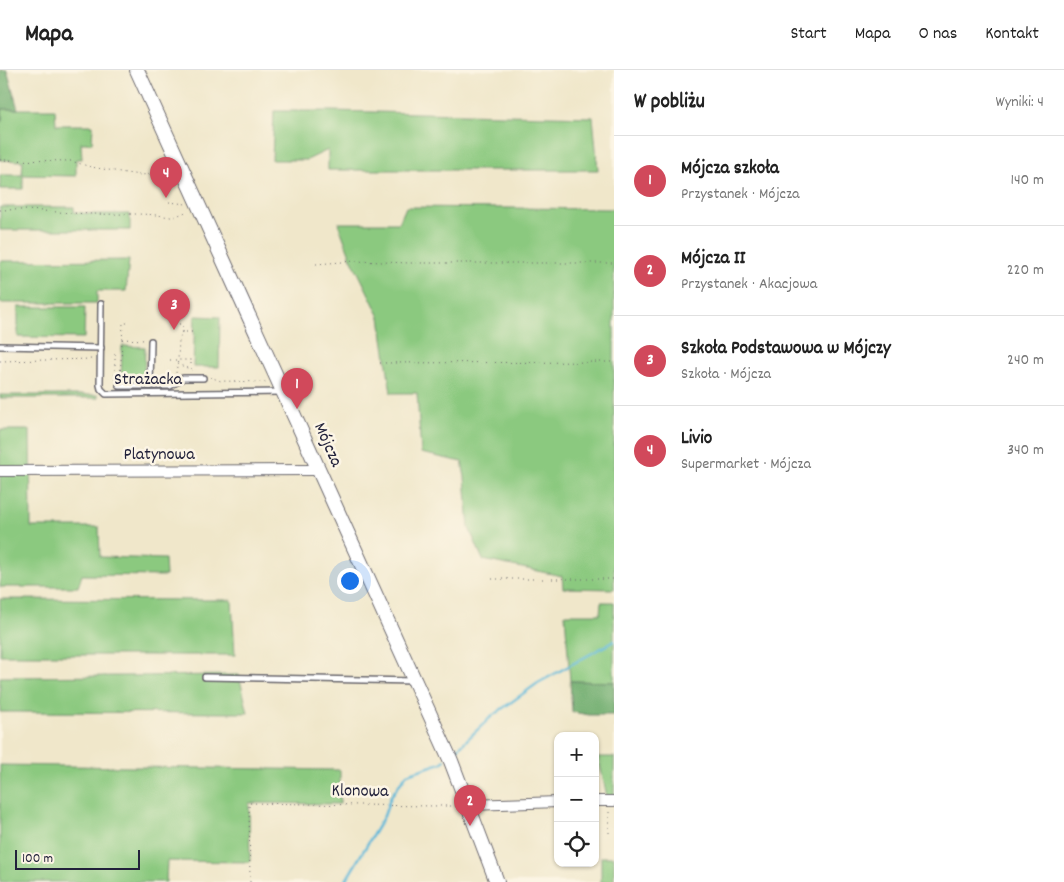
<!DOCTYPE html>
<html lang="pl">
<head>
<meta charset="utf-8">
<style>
  :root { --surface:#fff; --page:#f2f2f2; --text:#222; --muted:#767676; --line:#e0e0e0; --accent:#d1495b }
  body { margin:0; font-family:Dekko,sans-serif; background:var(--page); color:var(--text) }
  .controls { position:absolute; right:15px; bottom:15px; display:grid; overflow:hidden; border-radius:10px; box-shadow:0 1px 4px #0004 }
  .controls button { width:45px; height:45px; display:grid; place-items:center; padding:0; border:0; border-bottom:1px solid var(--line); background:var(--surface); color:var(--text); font:25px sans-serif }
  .scale { position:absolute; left:15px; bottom:12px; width:125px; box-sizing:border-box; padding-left:5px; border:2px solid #22223b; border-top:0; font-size:14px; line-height:18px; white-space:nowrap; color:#22223b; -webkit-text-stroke:4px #fcf5e5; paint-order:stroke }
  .you { position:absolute; left:349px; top:510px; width:18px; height:18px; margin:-12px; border:4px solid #fff; border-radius:50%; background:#1a73e8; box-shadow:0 0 0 8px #1a73e833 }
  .badge { display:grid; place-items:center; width:32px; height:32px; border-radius:50%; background:var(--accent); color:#fff; font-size:16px; font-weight:700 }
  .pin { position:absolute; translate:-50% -41px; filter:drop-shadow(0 1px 2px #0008) }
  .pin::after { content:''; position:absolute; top:26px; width:18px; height:15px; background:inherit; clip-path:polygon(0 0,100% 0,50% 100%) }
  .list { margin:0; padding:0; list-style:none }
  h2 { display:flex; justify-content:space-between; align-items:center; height:65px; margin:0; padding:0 20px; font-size:21px }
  h2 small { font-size:16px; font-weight:400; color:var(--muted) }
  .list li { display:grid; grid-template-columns:32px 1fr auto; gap:15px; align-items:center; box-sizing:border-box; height:90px; padding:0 20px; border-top:1px solid var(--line) }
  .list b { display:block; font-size:19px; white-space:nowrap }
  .list p { margin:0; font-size:16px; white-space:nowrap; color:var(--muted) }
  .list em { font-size:16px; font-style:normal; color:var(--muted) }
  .icon { flex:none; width:28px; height:28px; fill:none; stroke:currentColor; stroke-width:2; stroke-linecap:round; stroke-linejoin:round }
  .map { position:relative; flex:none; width:614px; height:812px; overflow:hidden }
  header { display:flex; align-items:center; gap:30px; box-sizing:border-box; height:70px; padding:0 25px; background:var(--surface); border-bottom:1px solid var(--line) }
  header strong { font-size:24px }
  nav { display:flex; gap:28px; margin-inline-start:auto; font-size:18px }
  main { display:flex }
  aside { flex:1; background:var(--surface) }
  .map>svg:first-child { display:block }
  .green { fill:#8bc97f; stroke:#56765d }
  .forest { fill:#70ad6e; stroke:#496854 }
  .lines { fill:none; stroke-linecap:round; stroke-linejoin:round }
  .stream { stroke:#5ab8d9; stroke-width:2.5 }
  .lane-casing { stroke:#6a676d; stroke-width:8 }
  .street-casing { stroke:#6a676d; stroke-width:12 }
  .secondary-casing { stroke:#6a676d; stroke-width:16 }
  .path { stroke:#6a676d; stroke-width:1; stroke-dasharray:1 4; stroke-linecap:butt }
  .lane { stroke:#fff; stroke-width:5 }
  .street { stroke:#fff; stroke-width:10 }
  .secondary { stroke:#fff; stroke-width:14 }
  .labels { text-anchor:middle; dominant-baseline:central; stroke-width:5; stroke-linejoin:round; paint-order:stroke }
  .street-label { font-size:18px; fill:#22223b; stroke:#fcf5e5 }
</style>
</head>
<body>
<header>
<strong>Mapa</strong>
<nav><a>Start</a><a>Mapa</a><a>O nas</a><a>Kontakt</a></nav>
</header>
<main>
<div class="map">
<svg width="614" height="812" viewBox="0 0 614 812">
  <rect width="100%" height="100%" fill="#fcf5e5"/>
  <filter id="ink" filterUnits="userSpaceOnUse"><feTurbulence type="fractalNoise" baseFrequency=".02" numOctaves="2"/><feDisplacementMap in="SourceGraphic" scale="10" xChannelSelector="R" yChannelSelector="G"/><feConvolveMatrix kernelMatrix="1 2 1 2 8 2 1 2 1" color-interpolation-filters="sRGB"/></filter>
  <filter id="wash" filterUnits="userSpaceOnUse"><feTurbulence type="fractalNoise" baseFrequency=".0096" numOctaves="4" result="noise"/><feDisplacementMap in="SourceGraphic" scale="20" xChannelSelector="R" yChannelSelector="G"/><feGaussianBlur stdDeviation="1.12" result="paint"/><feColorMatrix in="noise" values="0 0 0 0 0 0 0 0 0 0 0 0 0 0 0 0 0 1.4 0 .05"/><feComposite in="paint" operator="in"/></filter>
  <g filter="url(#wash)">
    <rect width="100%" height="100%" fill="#f0e7ca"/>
    <g class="green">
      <polygon points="2,39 55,39 56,55 93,55 92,73 81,73 82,89 76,89 76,106 23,105 23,119 0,119 0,105 22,105 23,91 0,90 0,52 2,51"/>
      <polygon points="274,41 331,41 593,47 598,100 328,100 328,80 307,90 272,90"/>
      <polygon points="0,137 74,137 74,142 92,144 130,144 130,160 0,160"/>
      <polygon points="406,137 614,139 614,519 563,518 562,506 483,490 469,458 465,407 462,392 421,383 417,323 391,323 380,247 351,188 338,153 399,153"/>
      <polygon points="129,190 126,221 97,221 97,233 0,233 0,191"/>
      <polygon points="18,237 85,237 84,268 18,267"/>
      <polygon points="195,246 220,247 219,297 193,297"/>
      <polygon points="122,276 145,277 144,314 121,314"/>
      <rect x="0" y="325" width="98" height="3"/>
      <polygon points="0,360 30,360 31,457 99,457 100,487 165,489 166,506 82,505 78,517 0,517"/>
      <polygon points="0,529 232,530 235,585 0,585"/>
      <polygon points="601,532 614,532 614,612 570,611 565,544 600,544"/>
      <polygon points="239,605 248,643 0,642 0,607"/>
      <polygon points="598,687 614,687 614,731 608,731"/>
      <polygon points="0,695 340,700 340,734 249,733 250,792 167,791 166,812 0,812"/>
      <rect x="601" y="787" width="13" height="25"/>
    </g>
    <g class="forest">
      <polygon points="0,0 7,0 18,39 2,39 2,51 0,52"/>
      <polygon points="570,611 614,612 614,645 589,645 572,642"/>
    </g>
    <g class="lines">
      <g class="stream">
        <polyline points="453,683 492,646 538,613 614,571"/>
        <polyline points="345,812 384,746 391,726 407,704 441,693 445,690"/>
      </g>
    </g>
  </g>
  <g filter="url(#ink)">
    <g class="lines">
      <g class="lane-casing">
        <g id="lane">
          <polyline points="101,234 100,315 101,319 106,324 282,322"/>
          <polyline points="0,276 101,278"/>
          <polyline points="119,316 150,316 151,271"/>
          <polyline points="150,316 170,316 183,308 203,308"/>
          <polyline points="205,607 414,611"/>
        </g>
      </g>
      <g class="street-casing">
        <g id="street">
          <polyline points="0,401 318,400"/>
          <polyline points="595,731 614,731"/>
          <polyline points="469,735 558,732"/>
        </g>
      </g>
      <g class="secondary-casing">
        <polyline id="secondary" points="137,0 451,691 497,812"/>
      </g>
      <g class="path">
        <polyline points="0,90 71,91 91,97 126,103 140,105 170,103"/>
        <polyline points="169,132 186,134"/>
        <path d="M0,140C31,139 62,143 93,144C118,145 144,142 170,147H174L188,141"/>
        <polyline points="316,194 355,191 410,193 614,193"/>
        <polyline points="174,254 182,254 182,262 194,262"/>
        <polyline points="182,262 179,270 178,290 194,290"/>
        <polyline points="122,269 145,270"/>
        <polyline points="170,290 178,290 176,303"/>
        <polyline points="0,291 94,289"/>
        <polyline points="380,293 614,292"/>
        <polyline points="177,294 195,301"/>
        <polyline points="191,299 191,290"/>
        <polyline points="210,307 221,311 266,312"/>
        <polyline points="115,310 115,283"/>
        <polyline points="120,310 123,253 128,253"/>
        <polyline points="492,509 614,509"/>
        <polyline points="609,763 609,741"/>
        <path d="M250,812L249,733C319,734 388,736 457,736"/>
      </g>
      <use href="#lane" class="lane"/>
      <use href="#street" class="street"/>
      <use href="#secondary" class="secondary"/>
    </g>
  </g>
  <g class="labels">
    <g class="street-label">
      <text x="148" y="310">Strażacka</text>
      <text transform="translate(327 375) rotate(66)">Mójcza</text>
      <text x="159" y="385">Platynowa</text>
      <text transform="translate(360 722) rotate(1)">Klonowa</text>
    </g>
  </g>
</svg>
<div class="controls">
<button>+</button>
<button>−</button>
<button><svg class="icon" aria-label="locate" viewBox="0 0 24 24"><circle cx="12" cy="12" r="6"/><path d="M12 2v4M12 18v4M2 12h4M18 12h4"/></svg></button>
</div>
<div class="scale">100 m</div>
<div class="you"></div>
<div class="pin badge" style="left:297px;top:339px">1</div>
<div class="pin badge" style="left:470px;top:756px">2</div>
<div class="pin badge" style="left:174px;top:260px">3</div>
<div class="pin badge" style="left:166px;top:128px">4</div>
</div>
<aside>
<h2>W pobliżu<small>Wyniki: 4</small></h2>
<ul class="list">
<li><span class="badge">1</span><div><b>Mójcza szkoła</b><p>Przystanek · Mójcza</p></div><em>140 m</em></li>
<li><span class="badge">2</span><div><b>Mójcza II</b><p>Przystanek · Akacjowa</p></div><em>220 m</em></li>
<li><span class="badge">3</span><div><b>Szkoła Podstawowa w Mójczy</b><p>Szkoła · Mójcza</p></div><em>240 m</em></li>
<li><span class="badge">4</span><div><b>Livio</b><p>Supermarket · Mójcza</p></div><em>340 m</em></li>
</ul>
</aside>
</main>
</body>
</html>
